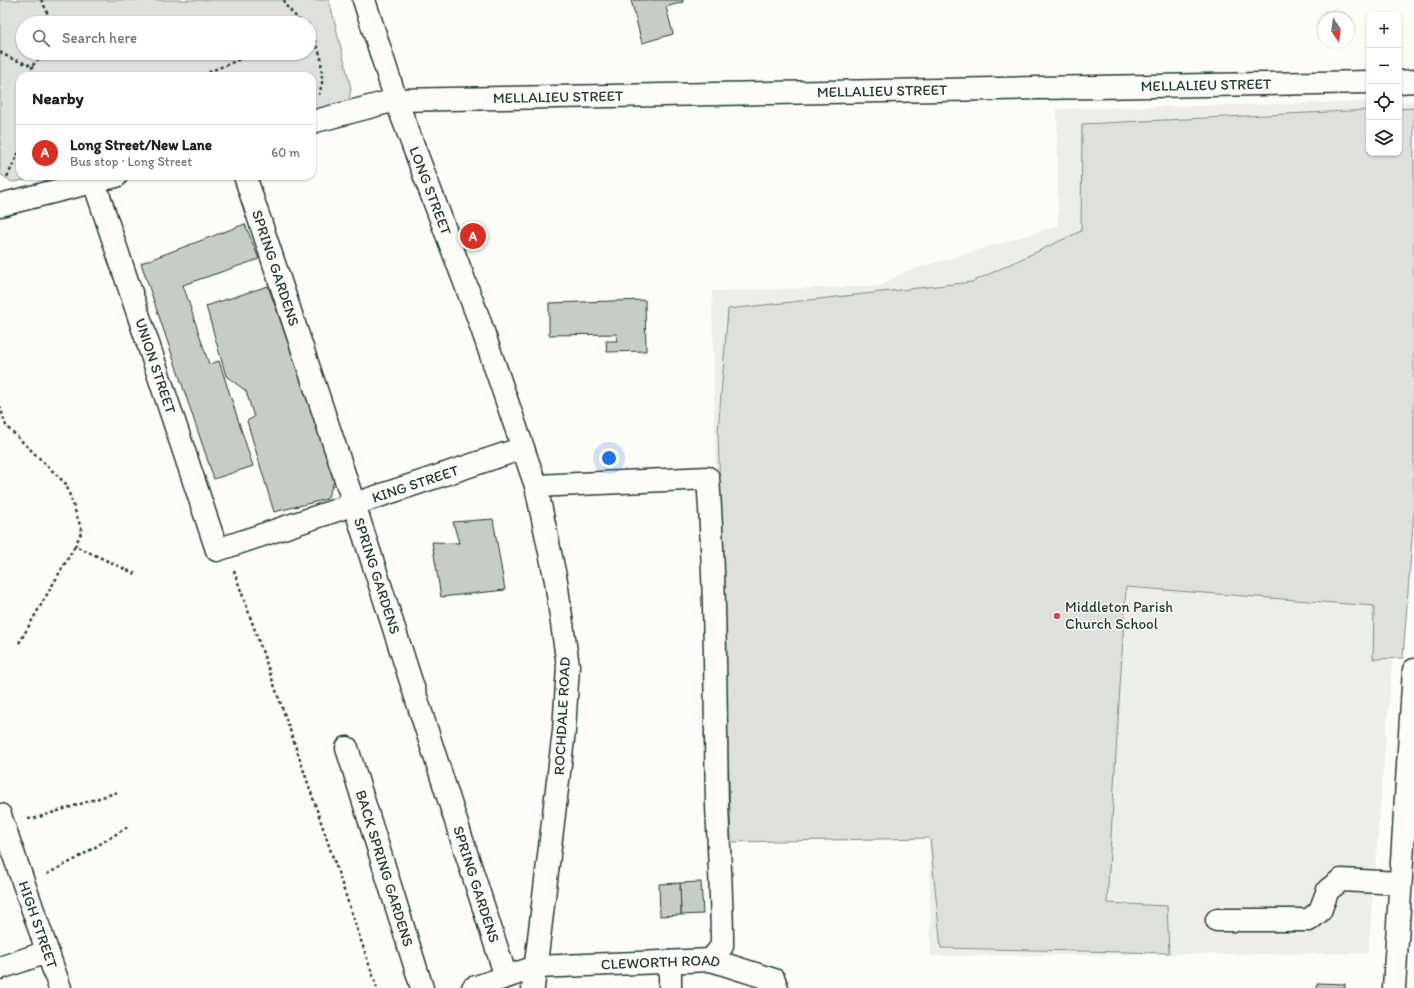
<!DOCTYPE html>
<html lang="en">
<head>
<meta charset="utf-8">
<style>
  :root { --surface:#fff; --page:#f2f2f2; --text:#202124; --muted:#757577; --line:#e0e0e0; --accent:#d93025 }
  body { margin:0; font-family:Itim,sans-serif; background:var(--page); color:var(--text) }
  .controls { position:absolute; right:12px; top:12px; display:grid; overflow:hidden; border-radius:8px; box-shadow:0 1px 3px #0004 }
  .controls button { width:36px; height:36px; display:grid; place-items:center; padding:0; border:0; border-bottom:1px solid var(--line); background:var(--surface); color:var(--text); font:20px sans-serif }
  .compass { position:absolute; left:1318px; top:12px; width:36px; height:36px; border-radius:50%; background:var(--surface); box-shadow:0 1px 3px #0004; rotate:167deg }
  .you { position:absolute; left:609px; top:458px; width:14px; height:14px; margin:-10px; border:3px solid #fff; border-radius:50%; background:#1a73e8; box-shadow:0 0 0 6px #1a73e833 }
  .badge { display:grid; place-items:center; width:26px; height:26px; border-radius:50%; background:var(--accent); color:#fff; font-size:13px; font-weight:700 }
  .pin { position:absolute; translate:-50% -50%; border:2px solid #fff; box-shadow:0 1px 4px #0006 }
  .list { margin:0; padding:0; list-style:none }
  h2 { display:flex; justify-content:space-between; align-items:center; height:52px; margin:0; padding:0 16px; font-size:17px }
  h2 small { font-size:13px; font-weight:400; color:var(--muted) }
  .list li { display:grid; grid-template-columns:26px 1fr auto; gap:12px; align-items:center; box-sizing:border-box; height:56px; padding:0 16px; border-top:1px solid var(--line) }
  .list b { display:block; font-size:15px; white-space:nowrap }
  .list p { margin:0; font-size:13px; white-space:nowrap; color:var(--muted) }
  .list em { font-size:13px; font-style:normal; color:var(--muted) }
  .icon { flex:none; width:22px; height:22px; fill:none; stroke:currentColor; stroke-width:2; stroke-linecap:round; stroke-linejoin:round }
  .map { position:relative; flex:none; width:1414px; height:988px; overflow:hidden }
  .search { position:absolute; background:var(--surface); box-shadow:0 1px 3px #0004; left:16px; top:16px; width:300px; height:44px; display:flex; align-items:center; gap:10px; box-sizing:border-box; padding:0 14px; border-radius:22px; color:var(--muted); font-size:15px }
  .panel { position:absolute; background:var(--surface); box-shadow:0 1px 3px #0004; left:16px; top:72px; width:300px; height:108px; border-radius:12px }
  .map>svg:first-child { display:block }
  .built { fill:#eceee9 }
  .green { fill:#dde0db; stroke:#7e8e88; fill-rule:evenodd }
  .building { fill:#c6cdc7; stroke:#1f3d34 }
  .lines { fill:none; stroke-linecap:round; stroke-linejoin:round }
  .minor-casing { stroke:#1f3d34; stroke-width:25 }
  .major-casing { stroke:#1f3d34; stroke-width:25 }
  .path { stroke:#1f3d34; stroke-width:2.5; stroke-dasharray:3 3; stroke-linecap:butt }
  .minor { stroke:#fdfcf7; stroke-width:22 }
  .major { stroke:#fdfcf7; stroke-width:22 }
  .poi-dot { fill:#d1495b; stroke:#fdfcf7; stroke-width:1.5 }
  .labels { text-anchor:middle; dominant-baseline:central; stroke-width:3; stroke-linejoin:round; paint-order:stroke }
  .street-label { font-size:15px; fill:#1f3d34; stroke:#fdfcf7 }
  .poi-label { font-size:15px; fill:#1f3d34; stroke:#fdfcf7; text-anchor:start }
</style>
</head>
<body>
<div class="map">
<svg width="1414" height="988" viewBox="0 0 1414 988">
  <rect width="100%" height="100%" fill="#fdfcf7"/>
  <filter id="ink" filterUnits="userSpaceOnUse"><feTurbulence type="fractalNoise" baseFrequency=".025" numOctaves="2"/><feDisplacementMap in="SourceGraphic" scale="8" xChannelSelector="R" yChannelSelector="G"/><feConvolveMatrix kernelMatrix="1 2 1 2 8 2 1 2 1" color-interpolation-filters="sRGB"/></filter>
  <g filter="url(#ink)">
    <polygon class="built" points="1414,101 1414,396 1368,953 931,956 929,836 723,839 712,291 880,286 904,272 1058,226 1057,109 1369,102 1369,153 1399,153 1399,102"/>
    <g class="green">
      <path d="M0,0H329L351,88L349,100L341,107L312,114V76H20V176H51L12,182L0,174ZM23,23H309V53H23Z"/>
      <polygon points="1414,108 1414,513 1403,658 1373,659 1374,606 1126,587 1107,903 1167,906 1169,953 941,948 930,838 731,842 718,432 728,309 972,282 1081,231 1082,124 1369,110 1369,153 1399,153 1399,109"/>
    </g>
    <g class="building">
      <polygon points="631,0 683,0 683,2 666,7 673,34 642,43"/>
      <polygon points="245,224 259,259 183,285 209,364 219,361 253,466 214,479 141,263"/>
      <polygon points="268,286 336,476 327,499 274,512 247,421 254,417 246,391 226,376 206,306"/>
      <polygon points="645,300 646,351 607,352 606,341 617,341 616,334 549,335 549,303"/>
      <polygon points="493,519 505,590 441,597 432,542 459,543 453,522"/>
      <polygon points="701,882 703,914 681,915 680,883"/>
      <polygon points="680,883 681,915 660,916 659,884"/>
      <polygon points="1317,983 1345,984 1345,988 1317,988"/>
    </g>
    <g class="lines">
      <g class="minor-casing">
        <g id="minor">
          <polyline points="1399,82 1414,81"/>
          <path id="s1" d="M312,122L396,100L1369,82"/>
          <path id="s2" d="M245,176L354,504L506,977"/>
          <path id="s3" d="M94,182L217,550L523,448"/>
          <polyline points="0,205 116,176"/>
          <path d="M536,486L708,478C716,587 715,695 717,804C719,852 722,899 722,946L711,960"/>
          <path id="s4" d="M347,748L422,988"/>
          <path id="s5" d="M0,815L60,988"/>
          <polyline points="1217,920 1309,920 1320,911 1328,890 1341,880 1400,883"/>
          <polyline points="0,968 47,952"/>
          <path id="s6" d="M473,988L536,967L711,960L774,980L777,988"/>
          <polyline points="670,988 670,962"/>
          <polyline points="1394,988 1414,670"/>
        </g>
      </g>
      <g class="major-casing">
        <g id="major">
          <path id="s7" d="M364,0L396,100L478,317L536,486L556,581L568,666L564,731L533,988"/>
        </g>
      </g>
      <g class="path">
        <polyline points="41,0 46,9 50,23"/>
        <polyline points="284,0 287,7 302,23"/>
        <polyline points="293,23 297,18"/>
        <polyline points="309,30 312,33 321,57 322,83 319,95"/>
        <polyline points="0,52 10,58 32,66 44,53"/>
        <polyline points="32,66 33,76"/>
        <polyline points="204,76 211,71 256,53"/>
        <polyline points="7,177 20,150"/>
        <polyline points="0,406 6,426 66,484 82,531 75,546 138,575"/>
        <polyline points="234,571 290,730 377,988"/>
        <polyline points="19,643 75,546"/>
        <polyline points="28,819 36,818 118,792"/>
        <polyline points="47,874 76,859 129,826"/>
      </g>
      <use href="#minor" class="minor"/>
      <use href="#major" class="major"/>
    </g>
  </g>
  <circle class="poi-dot" cx="1057" cy="616" r="4"/>
  <g class="labels">
    <g class="street-label">
      <text stroke="none"><textPath href="#s1" startOffset="897">MELLALIEU STREET</textPath></text>
      <text stroke="none"><textPath href="#s1" startOffset="573">MELLALIEU STREET</textPath></text>
      <text stroke="none"><textPath href="#s1" startOffset="249">MELLALIEU STREET</textPath></text>
      <text stroke="none"><textPath href="#s7" startOffset="202">LONG STREET</textPath></text>
      <text stroke="none"><textPath href="#s2" startOffset="97">SPRING GARDENS</textPath></text>
      <text stroke="none"><textPath href="#s3" startOffset="194">UNION STREET</textPath></text>
      <text stroke="none"><textPath href="#s3" startOffset="597">KING STREET</textPath></text>
      <text stroke="none"><textPath href="#s2" startOffset="421">SPRING GARDENS</textPath></text>
      <text transform="translate(562 716) rotate(-87)">ROCHDALE ROAD</text>
      <text stroke="none"><textPath href="#s4" startOffset="126">BACK SPRING GARDENS</textPath></text>
      <text stroke="none"><textPath href="#s2" startOffset="745">SPRING GARDENS</textPath></text>
      <text stroke="none"><textPath href="#s5" startOffset="116">HIGH STREET</textPath></text>
      <text stroke="none"><textPath href="#s6" startOffset="191">CLEWORTH ROAD</textPath></text>
    </g>
    <g class="poi-label">
      <text x="1065" y="607">Middleton Parish<tspan x="1065" dy="17">Church School</tspan></text>
    </g>
  </g>
</svg>
<div class="controls">
<button>+</button>
<button>−</button>
<button><svg class="icon" aria-label="locate" viewBox="0 0 24 24"><circle cx="12" cy="12" r="6"/><path d="M12 2v4M12 18v4M2 12h4M18 12h4"/></svg></button>
<button><svg class="icon" aria-label="layers" viewBox="0 0 24 24"><path d="M12 4l9 5-9 5-9-5zM3 14l9 5 9-5"/></svg></button>
</div>
<svg class="compass" viewBox="-18 -18 36 36"><path d="M0-13l5 13h-10z" fill="#e53935"/><path d="M0 13l5-13h-10z" fill="#757577"/></svg>
<div class="you"></div>
<div class="pin badge" style="left:473px;top:236px">A</div>
<div class="search"><svg class="icon" aria-label="search" viewBox="0 0 24 24"><circle cx="10" cy="10" r="6"/><path d="M15 15l6 6"/></svg>Search here</div>
<section class="panel">
<h2>Nearby<small></small></h2>
<ul class="list">
<li><span class="badge">A</span><div><b>Long Street/New Lane</b><p>Bus stop · Long Street</p></div><em>60 m</em></li>
</ul>
</section>
</div>
</body>
</html>
